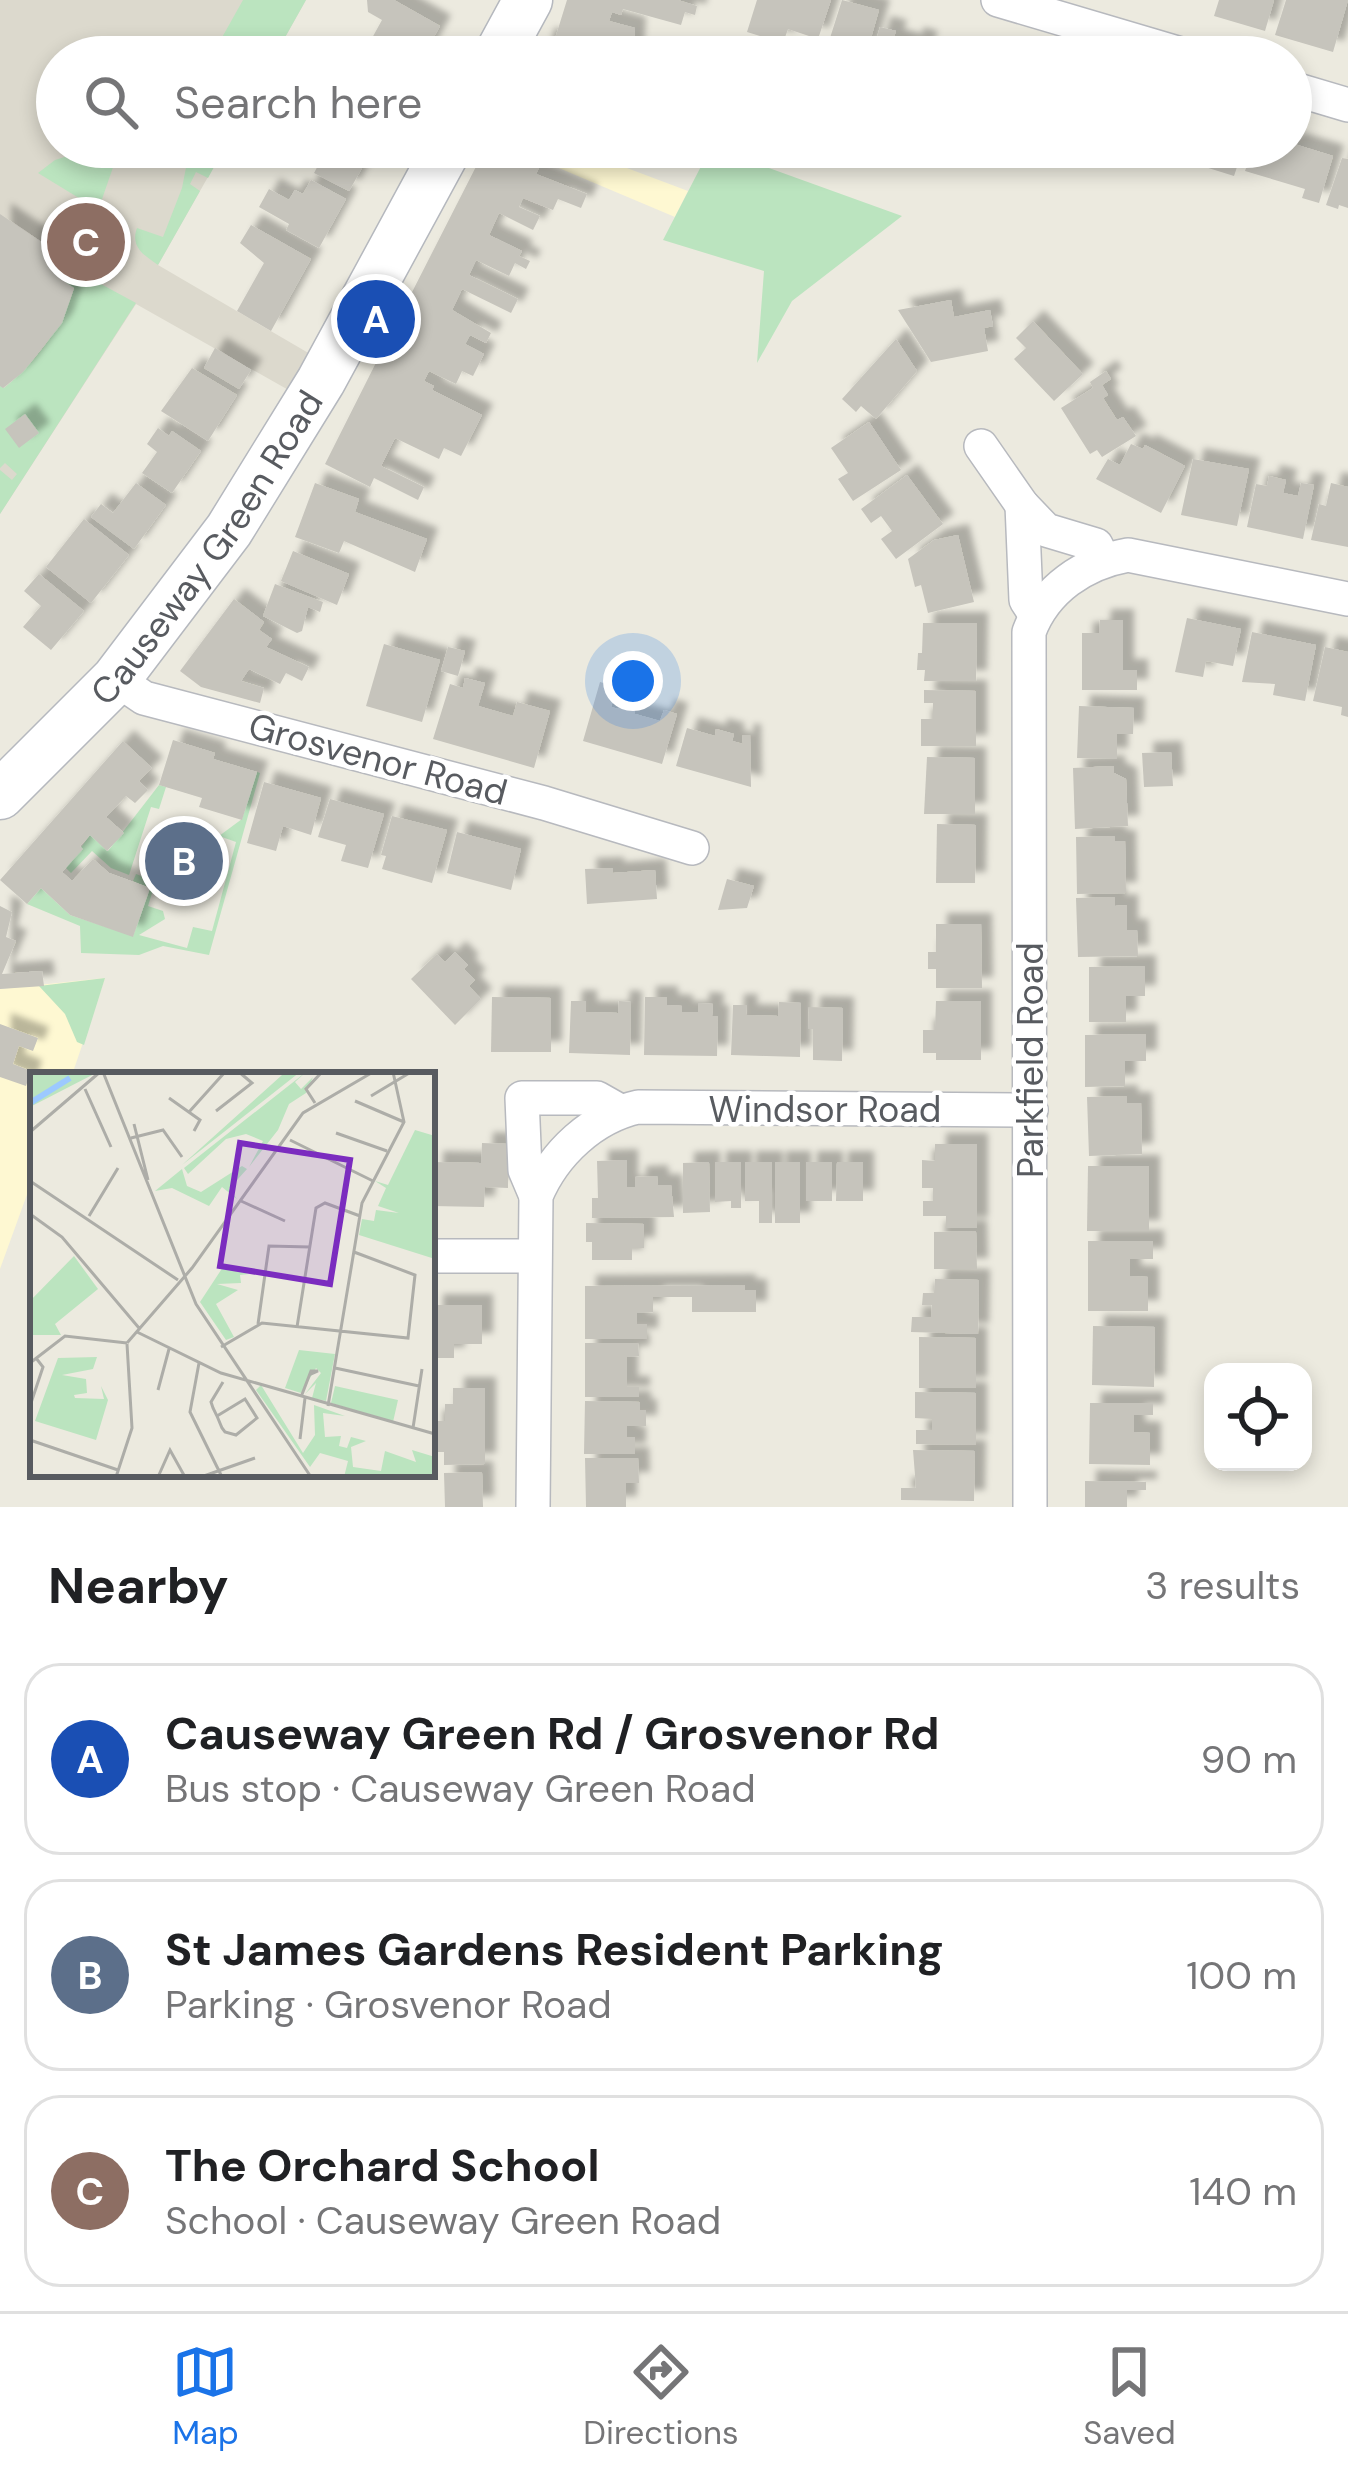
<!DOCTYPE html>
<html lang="en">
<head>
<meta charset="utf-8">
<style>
  :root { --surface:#fff; --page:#f6f6f6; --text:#202124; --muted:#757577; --line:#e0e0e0; --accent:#1a73e8 }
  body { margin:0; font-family:"DM Sans",sans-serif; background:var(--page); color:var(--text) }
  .controls { position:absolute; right:36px; bottom:36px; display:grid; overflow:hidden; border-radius:24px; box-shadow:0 6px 18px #0003 }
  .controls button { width:108px; height:108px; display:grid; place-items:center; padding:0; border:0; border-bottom:3px solid var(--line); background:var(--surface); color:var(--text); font:60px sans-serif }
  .you { position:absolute; left:633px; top:681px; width:42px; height:42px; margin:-30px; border:9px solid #fff; border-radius:50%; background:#1a73e8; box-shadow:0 0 0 18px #1a73e833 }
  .badge { display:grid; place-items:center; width:78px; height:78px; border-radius:50%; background:var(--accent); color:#fff; font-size:39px; font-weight:700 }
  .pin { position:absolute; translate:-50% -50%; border:6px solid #fff; box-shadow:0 3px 12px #0006 }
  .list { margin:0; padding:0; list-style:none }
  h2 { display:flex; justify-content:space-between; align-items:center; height:156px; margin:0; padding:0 48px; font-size:51px }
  h2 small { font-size:39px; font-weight:400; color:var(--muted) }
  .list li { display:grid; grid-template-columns:78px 1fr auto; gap:36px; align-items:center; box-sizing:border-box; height:192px; margin:0 24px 24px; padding:0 24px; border:3px solid var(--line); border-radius:36px }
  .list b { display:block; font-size:45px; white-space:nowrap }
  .list p { margin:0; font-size:39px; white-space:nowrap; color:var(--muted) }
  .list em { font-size:39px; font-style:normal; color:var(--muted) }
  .icon { flex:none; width:66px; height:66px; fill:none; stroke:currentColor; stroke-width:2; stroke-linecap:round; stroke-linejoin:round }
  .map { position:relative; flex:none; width:1348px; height:1507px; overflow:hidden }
  .search { position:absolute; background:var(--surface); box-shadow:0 6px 18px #0003; left:36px; right:36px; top:36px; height:132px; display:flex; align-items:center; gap:30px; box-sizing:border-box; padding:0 42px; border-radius:66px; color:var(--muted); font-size:45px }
  .sheet { height:804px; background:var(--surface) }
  nav { display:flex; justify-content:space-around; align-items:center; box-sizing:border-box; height:168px; border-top:3px solid var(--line); background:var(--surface); font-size:33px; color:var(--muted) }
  nav a { display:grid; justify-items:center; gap:6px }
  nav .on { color:var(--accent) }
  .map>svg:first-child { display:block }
  .commercial { fill:#fef8d2 }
  .education { fill:#dcd9cd }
  .green { fill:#bbe4bf }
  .building { fill:#c6c4bc; filter:url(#shadow) }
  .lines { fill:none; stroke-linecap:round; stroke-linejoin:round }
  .street-casing { stroke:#b7b9be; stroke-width:36 }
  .secondary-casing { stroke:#b5b8be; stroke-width:51 }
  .street { stroke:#fff; stroke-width:33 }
  .secondary { stroke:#fff; stroke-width:48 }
  .labels { text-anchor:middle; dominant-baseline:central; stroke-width:9; stroke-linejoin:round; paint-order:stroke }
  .street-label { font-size:36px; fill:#585b60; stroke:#fff }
  .inset-river { fill:none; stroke:#9cc9ff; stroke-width:6 }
  .inset-road { fill:none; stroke:#adada8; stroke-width:3 }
  .view { fill:#7b2cbf; fill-opacity:0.15; stroke:#7b2cbf; stroke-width:6 }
  .inset-edge { fill:none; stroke:#585b60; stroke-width:6 }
</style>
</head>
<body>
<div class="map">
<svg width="1348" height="1507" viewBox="0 0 1348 1507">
  <defs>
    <filter id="shadow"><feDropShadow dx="11" dy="-11" stdDeviation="3" flood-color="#0004"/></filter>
  </defs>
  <rect width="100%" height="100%" fill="#eceadf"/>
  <g class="commercial">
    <polygon points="509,147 571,147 688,191 675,217"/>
    <polygon points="105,978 72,1075 33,1075 33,1178 0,1269 0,989"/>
  </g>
  <polygon class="education" points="0,0 306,0 274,57 57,57 57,147 225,147 158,265 329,365 308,401 136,304 0,514"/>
  <g class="green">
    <polygon points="243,0 306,0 274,57 230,54 211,57"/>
    <polygon points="96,147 120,147 100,205 87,203 38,173 55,160"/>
    <path d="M190,147H225L208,178L196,172L190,184L200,191L158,265C144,255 130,247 137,228L163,237L182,188Z"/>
    <polygon points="711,147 902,216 792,301 757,363 764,271 663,240"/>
    <path d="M75,270L136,303L0,514V470L12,480L17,474L5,463L0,468V386L4,388C37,361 60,329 74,289L65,282Z"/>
    <polygon points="257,772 260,773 209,955 163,946 139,955 81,953 80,926 27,904 41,888 70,915 133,936 150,888 133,881 136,874 177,889 169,895 153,890 148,906 163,911 165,919 139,935 187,948 193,927 212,931 236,842 219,836 242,819"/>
    <polygon points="159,785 166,787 159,809 151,807 129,875 111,868 92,851 71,873 66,868 90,835 108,851"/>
    <polygon points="105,978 84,1045 77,1042 65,1014 39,986"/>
  </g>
  <g class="building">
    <polygon points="367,0 394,0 440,26 423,57 380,57 366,49 382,20 368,12"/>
    <polygon points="567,0 678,0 697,6 695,15 685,12 681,25 623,9 621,15 612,12 609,21 635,28 633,57 601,47 599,55 589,52 587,57 539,57 544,38 554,42"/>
    <polygon points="757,0 831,0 818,39 788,29 783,43 747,32"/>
    <polygon points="842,0 879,10 867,52 860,50 858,57 824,57"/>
    <polygon points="1219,0 1274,0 1265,31 1214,16"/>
    <polygon points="1286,0 1348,0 1333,52 1275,35"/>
    <polygon points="880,27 896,31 893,40 911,45 913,38 927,42 922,57 871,57"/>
    <polygon points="1291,143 1333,156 1319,203 1302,198 1305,189 1245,171 1253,147 1291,147"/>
    <polygon points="328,147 374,147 349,191 314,173"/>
    <polygon points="486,147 571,147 589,154 584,167 546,153 536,174 587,194 581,208 558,199 553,210 523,198 519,207 540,216 533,230 499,213 489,235 522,251 519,256 530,261 526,269 515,263 509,276 476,260 469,275 518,299 511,313 462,289 452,310 491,333 486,343 470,335 465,344 484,354 473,376 462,371 456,384 429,371 424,381 434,386 432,390 482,415 461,456 444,448 439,459 395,438 381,466 424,487 418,500 374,478 370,487 325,464 392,331 397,333 411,305 407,302"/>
    <polygon points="1237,147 1243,149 1234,176 1202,166 1207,151 1198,147"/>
    <polygon points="1342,158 1348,159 1348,208 1339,205 1338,209 1326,205"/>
    <polygon points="311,180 346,199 319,248 286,230 289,224 259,207 269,189 289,200 295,190 303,194"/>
    <polygon points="0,214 77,266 65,282 74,288 62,323 23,372 3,388 0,386"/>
    <polygon points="251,225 311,259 271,331 237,311 264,263 240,243"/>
    <polygon points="951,300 954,317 990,310 993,326 984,328 988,351 931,362 898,310"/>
    <polygon points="1033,321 1083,374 1054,401 1014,359 1026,348 1016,338"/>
    <polygon points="896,339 917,371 876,419 861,406 856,412 842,399"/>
    <polygon points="215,348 251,370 239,389 204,368"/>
    <polygon points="192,368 237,395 208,441 161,411"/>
    <polygon points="1106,371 1111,379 1102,385 1108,395 1103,398 1117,420 1123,417 1136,436 1102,457 1097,450 1090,454 1061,408 1093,388 1090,382"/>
    <polygon points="25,414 39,433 19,448 5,429"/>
    <polygon points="869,422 901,470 853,501 838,479 848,473 831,448"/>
    <polygon points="158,428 169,436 172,431 201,451 172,493 142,473 157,452 147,444"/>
    <polygon points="1131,444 1143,449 1145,445 1185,466 1161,513 1096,479 1108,459 1120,465"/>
    <polygon points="1193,459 1249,469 1237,526 1181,515"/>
    <polygon points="907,475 943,524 896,559 881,539 892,531 881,516 871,523 861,509"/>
    <polygon points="1269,476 1286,480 1283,493 1298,496 1301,483 1314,485 1303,539 1247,527 1256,484 1267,486"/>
    <polygon points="136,483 166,505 134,549 91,517 101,504 113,513"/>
    <polygon points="315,483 359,499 355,512 427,539 415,572 344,541 339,553 295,537"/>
    <polygon points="1331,483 1348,487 1348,547 1311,540 1319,504 1326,506"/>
    <polygon points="84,519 129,555 91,603 46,567"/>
    <polygon points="958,535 974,602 928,613 921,585 915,587 908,559 934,540"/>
    <polygon points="293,551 349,574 337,605 281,581"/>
    <polygon points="39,574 84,611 51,650 23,627 41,606 24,591"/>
    <polygon points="275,584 323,602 320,612 308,607 302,631 297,633 263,616"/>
    <polygon points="234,599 264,622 259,630 272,639 266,647 309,667 302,681 286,673 280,684 249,669 241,681 264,688 260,703 201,687 180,671"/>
    <polygon points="1187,618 1241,629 1233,666 1206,661 1203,677 1175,672"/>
    <polygon points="1100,620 1123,620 1123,670 1137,670 1137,690 1082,690 1082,633 1099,633"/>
    <polygon points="923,623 977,623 976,681 924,681 925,670 917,670 918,653 922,653"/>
    <polygon points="1252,632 1316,645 1305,701 1273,695 1275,684 1242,682"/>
    <polygon points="384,644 440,660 422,722 366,706"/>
    <polygon points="448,647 465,651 458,676 441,671"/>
    <polygon points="1325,647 1348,652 1348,717 1341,715 1342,707 1313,701"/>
    <polygon points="465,678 485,683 478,706 513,716 517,702 550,711 534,768 433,739 450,684 463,688"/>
    <polygon points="600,682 618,687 611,707 618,709 626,697 634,699 635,714 660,721 664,710 677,714 662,764 583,741"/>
    <polygon points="924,690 976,691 976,746 921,746 921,719 933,719 933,703 924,703"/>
    <polygon points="1079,706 1134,708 1133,734 1117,734 1117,759 1077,758"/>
    <polygon points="687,728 715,736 716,729 734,734 732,741 743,744 742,735 750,735 751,787 676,766"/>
    <polygon points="173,740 215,753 213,759 257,772 242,820 199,807 202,798 159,785"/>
    <polygon points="123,741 152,768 139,781 148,790 135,803 126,796 106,817 124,833 107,851 90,835 80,846 83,849 62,872 72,881 93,859 109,873 150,888 133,937 70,915 41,888 27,904 0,880"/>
    <polygon points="1171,752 1173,786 1144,787 1142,753"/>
    <polygon points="927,757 975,758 975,814 924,814"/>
    <polygon points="1114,766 1114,773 1126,779 1128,826 1075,829 1073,768"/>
    <polygon points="264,782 321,798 311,835 283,826 276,851 247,843"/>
    <polygon points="330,799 384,814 368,868 341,861 346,845 318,837"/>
    <polygon points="392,816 447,830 432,883 382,869 386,856 381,855"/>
    <polygon points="937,824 976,825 975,883 936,883"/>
    <polygon points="457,832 521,849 511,890 447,873"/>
    <polygon points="1115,836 1115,841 1125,841 1126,893 1077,894 1076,837"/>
    <polygon points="613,868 613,873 655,870 657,899 587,904 585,869"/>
    <polygon points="727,879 754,886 747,908 718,910"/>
    <polygon points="1115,897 1115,906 1127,905 1127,930 1137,930 1138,956 1078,957 1076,898"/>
    <polygon points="0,906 12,912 6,937 16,941 2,974 42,971 44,986 0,989"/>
    <polygon points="936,924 981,924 982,988 936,988 936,969 928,969 928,952 936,952"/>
    <polygon points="455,952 468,965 464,969 475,980 469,986 481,999 455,1025 411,979 437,954 445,962"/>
    <polygon points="1145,966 1145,996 1126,996 1126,1022 1089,1022 1089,967"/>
    <polygon points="492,997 551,998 551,1052 491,1052"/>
    <polygon points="645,997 667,997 667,1005 682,1006 682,1012 698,1012 698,1003 713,1004 712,1016 718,1016 717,1056 644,1055"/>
    <polygon points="571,1001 586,1001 586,1012 618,1013 619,1001 631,1002 630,1055 569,1053"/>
    <polygon points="936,1001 981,1001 981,1060 936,1060 936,1053 923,1053 923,1030 935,1030"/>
    <polygon points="779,1002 801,1003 800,1057 731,1055 733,1005 747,1005 746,1015 778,1016"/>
    <polygon points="809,1007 843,1008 842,1061 813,1060 813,1029 808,1029"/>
    <polygon points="0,1024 38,1038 33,1051 19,1046 13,1064 31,1071 26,1086 0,1077"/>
    <polygon points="1146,1034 1146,1061 1125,1061 1125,1086 1085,1087 1085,1035"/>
    <polygon points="1127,1096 1127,1103 1141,1103 1142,1154 1089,1156 1087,1097"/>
    <polygon points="482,1143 508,1144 508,1188 485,1187 484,1207 432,1206 432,1162 481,1163"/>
    <polygon points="935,1144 977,1144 977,1228 946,1228 946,1216 923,1216 923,1201 933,1201 933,1188 922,1188 922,1160 935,1161"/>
    <polygon points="627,1160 627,1187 635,1187 635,1177 657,1176 658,1185 671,1185 674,1217 592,1218 592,1198 598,1198 597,1161"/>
    <polygon points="709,1162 710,1212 683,1213 683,1163"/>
    <polygon points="715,1162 741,1162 741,1208 731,1208 731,1201 715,1202"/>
    <polygon points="745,1162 772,1162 772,1223 759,1223 759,1201 745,1201"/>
    <rect x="775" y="1162" width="25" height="61"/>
    <rect x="806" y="1162" width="26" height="39"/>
    <polygon points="837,1162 863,1162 863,1201 836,1201"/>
    <polygon points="1088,1166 1149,1166 1149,1231 1087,1231"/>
    <polygon points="586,1223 644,1224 644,1248 632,1248 632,1260 592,1260 592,1242 586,1242"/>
    <polygon points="976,1231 977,1269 934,1269 934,1232"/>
    <polygon points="1088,1241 1153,1241 1153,1259 1130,1259 1130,1276 1148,1277 1148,1311 1088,1311"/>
    <polygon points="935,1279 979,1280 978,1334 911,1332 912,1317 931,1317 932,1305 922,1305 923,1293 934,1293"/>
    <polygon points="745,1285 745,1290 756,1290 756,1312 692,1312 692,1297 653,1297 653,1312 637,1313 637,1324 647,1324 647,1339 585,1339 585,1286"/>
    <polygon points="432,1305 482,1305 482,1344 454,1344 454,1358 432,1358"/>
    <polygon points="1093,1326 1155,1327 1154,1387 1092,1385"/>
    <polygon points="919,1337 976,1338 976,1388 919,1388"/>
    <polygon points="585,1343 638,1343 639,1356 627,1357 627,1387 639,1387 639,1397 585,1397"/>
    <polygon points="453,1388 485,1388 485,1464 444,1465 444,1452 432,1452 432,1421 445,1421 445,1404 453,1404"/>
    <polygon points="915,1392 976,1393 976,1445 916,1444 916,1430 932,1430 932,1419 915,1418"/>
    <polygon points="585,1401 640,1402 640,1410 646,1410 646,1426 627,1426 627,1437 635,1437 635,1454 584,1454"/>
    <polygon points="1090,1403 1153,1403 1153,1415 1134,1415 1134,1432 1150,1433 1150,1465 1089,1464"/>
    <polygon points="913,1450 975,1451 974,1501 901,1500 901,1488 916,1488"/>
    <polygon points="585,1458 638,1458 639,1483 626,1483 626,1507 586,1507"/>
    <polygon points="482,1472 483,1507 445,1507 444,1473"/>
    <polygon points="1085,1481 1146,1482 1146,1490 1127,1490 1127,1507 1085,1507"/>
  </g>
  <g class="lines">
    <g class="street-casing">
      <g id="street">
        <polyline points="998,0 1191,57"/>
        <polyline points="1291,88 1348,105"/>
        <polyline points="981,446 1022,505 1046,530 1096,545 1103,559"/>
        <polyline points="1022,505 1026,600 1035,614"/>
        <polyline points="116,679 144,698 544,803 692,848"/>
        <polyline points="536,1196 525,1170 522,1098 597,1098 620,1111"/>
        <polyline points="432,1256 534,1256"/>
        <path d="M533,1507L536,1196C554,1153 593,1117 638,1107L1031,1110"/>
        <path d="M1030,1507L1029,632C1045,589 1084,563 1128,555L1348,599"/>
      </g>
    </g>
    <g class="secondary-casing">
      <g id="secondary">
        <polyline points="497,57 528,0"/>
        <path id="s1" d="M0,795L116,679L229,530L321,381L448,147"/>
      </g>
    </g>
    <use href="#street" class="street"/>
    <use href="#secondary" class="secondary"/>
  </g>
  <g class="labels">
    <g class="street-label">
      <text stroke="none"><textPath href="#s1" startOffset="324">Causeway Green Road</textPath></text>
      <text transform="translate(378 759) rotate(15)">Grosvenor Road</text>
      <text transform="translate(1030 1060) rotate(-90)">Parkfield Road</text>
      <text x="825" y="1109">Windsor Road</text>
    </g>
  </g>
  <g transform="translate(30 1072)">
    <rect width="405" height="405" fill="#eceadf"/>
    <path d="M0,0H68L0,35ZM249,0H270L152,93L252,3ZM276,0L265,10L271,17L283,5L276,21L259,32L248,58L219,95L233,69L216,62L196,67L158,102L154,96ZM385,58L405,64V187L329,163L332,147L344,149L346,138L369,141L348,134L356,116L345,109L358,113ZM212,94L217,97L199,117L207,127L192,115L179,134L142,116L125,119L152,97L157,114L171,120ZM44,184L68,217L25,252L31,263H0V229ZM193,195L219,202L210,203L211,211L187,212L208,218L186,232L204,265L196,268L170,230ZM269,278L305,282L296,329L282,326L286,311L275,322L291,301L286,296L271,321L255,316ZM67,285L63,297L32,303L56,307L57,321L44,323L45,326L74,327L71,314L78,328L66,368L5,349L28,286ZM231,313L273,381L285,363L284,333L315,344L293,341L295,365L311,364L309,374L317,376L321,365L336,369L321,375L323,395L351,399L355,379L386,390L382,378L405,385V405H314L318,389L290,381L280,395L226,318ZM305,314L368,328L363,350L301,331Z" fill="#bbe4bf"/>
    <path class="inset-river" d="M0,31L40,6"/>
    <path class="inset-road" d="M73,0L166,232L281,405M55,17L81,75M341,24L381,0M139,26L170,48L164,59M325,29L374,50M285,31L276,17L292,0M186,39L222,11L209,0M159,40L195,0M104,52L118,108M0,60L70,0M306,61L357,79M101,66L133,58L152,85M260,68L343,109M0,109L148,208M211,129L255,149M0,142L32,165L109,256M59,144L88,96M228,252L239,174L280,175M267,255L286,136L295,131L330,144M107,260L191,301L405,362M97,271L162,196L273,41L343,0M191,275L232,251L378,266L385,203L324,180M0,291L35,264L97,271M169,291L160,340L192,405M305,296L389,314M128,318L139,277M271,325L281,299H288L279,303M0,334L13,295L6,286M298,334L332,131L374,50L363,0M187,344L215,327L227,346L206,363L195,360L192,356L187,344L183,336L181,330L193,310M383,356L392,297M270,367L275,326M0,368L88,398M86,405L102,356L97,272M128,405L140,378L155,405M171,405L225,386"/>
    <path class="view" d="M210,71L320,88L300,212L190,194Z"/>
    <rect width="405" height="405" class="inset-edge"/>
  </g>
</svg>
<div class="controls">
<button><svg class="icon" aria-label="locate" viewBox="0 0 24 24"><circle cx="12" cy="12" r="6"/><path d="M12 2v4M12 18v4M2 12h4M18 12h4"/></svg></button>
</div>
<div class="you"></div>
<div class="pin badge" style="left:376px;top:319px;background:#1a4fb4">A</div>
<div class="pin badge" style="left:184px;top:861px;background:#5c6f8a">B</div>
<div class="pin badge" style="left:86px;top:242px;background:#8d6e63">C</div>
<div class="search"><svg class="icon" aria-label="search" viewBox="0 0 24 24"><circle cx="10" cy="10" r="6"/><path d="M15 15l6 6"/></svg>Search here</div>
</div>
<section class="sheet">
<h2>Nearby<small>3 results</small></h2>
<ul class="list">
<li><span class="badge" style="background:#1a4fb4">A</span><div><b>Causeway Green Rd / Grosvenor Rd</b><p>Bus stop · Causeway Green Road</p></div><em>90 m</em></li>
<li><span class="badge" style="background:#5c6f8a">B</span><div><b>St James Gardens Resident Parking</b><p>Parking · Grosvenor Road</p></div><em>100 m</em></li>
<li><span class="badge" style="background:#8d6e63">C</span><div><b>The Orchard School</b><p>School · Causeway Green Road</p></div><em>140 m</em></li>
</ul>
</section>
<nav>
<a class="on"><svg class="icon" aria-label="map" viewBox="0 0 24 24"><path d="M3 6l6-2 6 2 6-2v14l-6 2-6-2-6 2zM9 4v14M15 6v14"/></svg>Map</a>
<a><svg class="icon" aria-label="directions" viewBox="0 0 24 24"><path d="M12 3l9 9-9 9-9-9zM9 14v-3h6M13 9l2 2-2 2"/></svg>Directions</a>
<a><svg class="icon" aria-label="saved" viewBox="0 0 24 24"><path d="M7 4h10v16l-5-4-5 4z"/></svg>Saved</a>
</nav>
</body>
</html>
